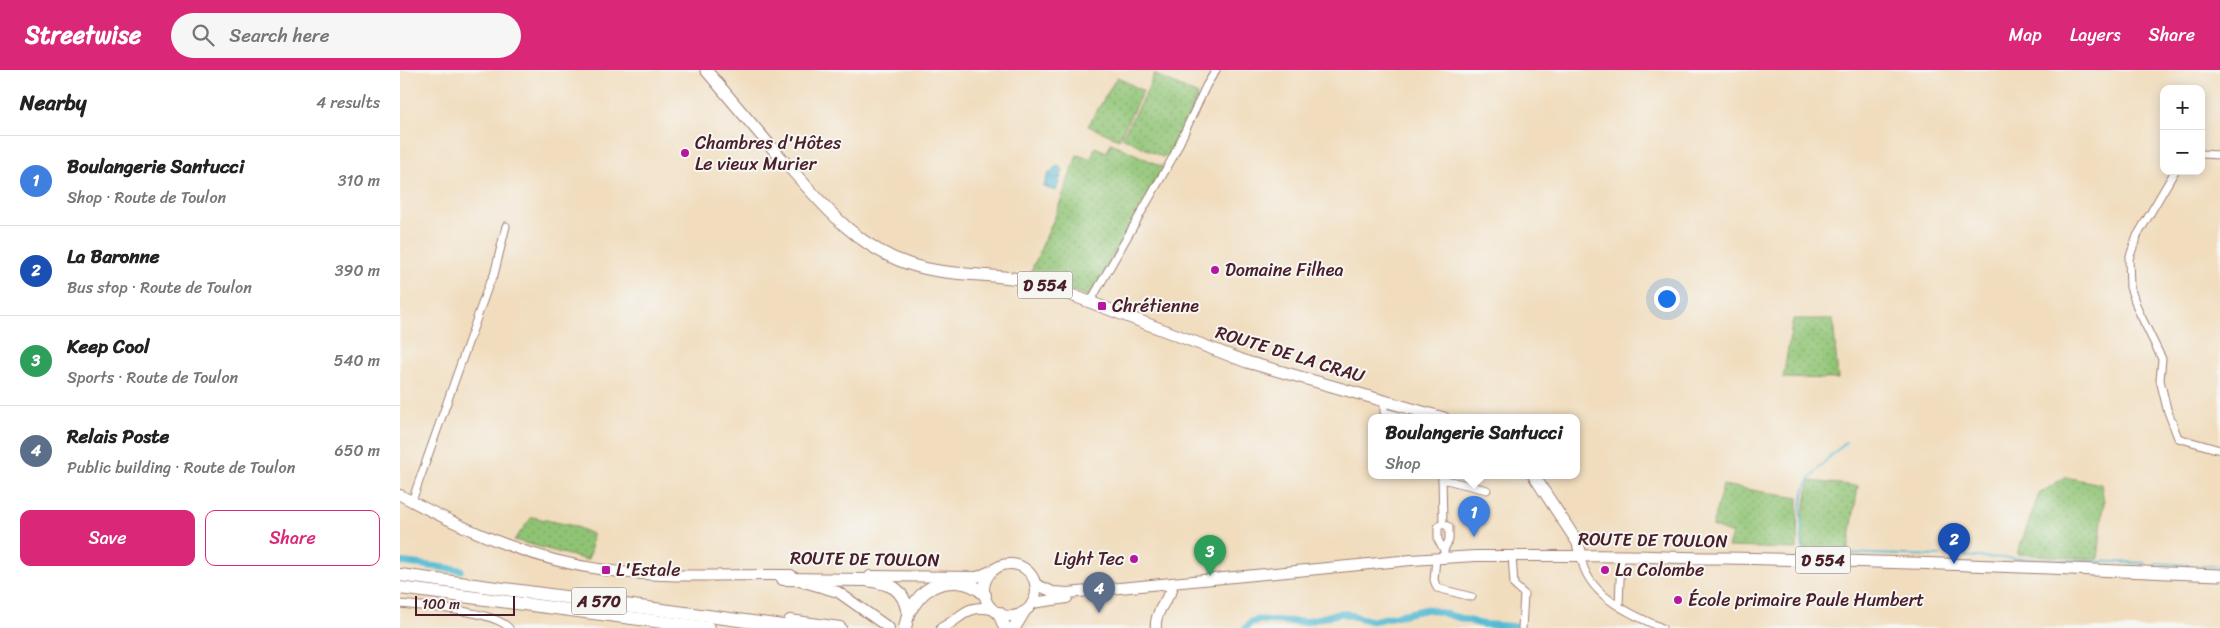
<!DOCTYPE html>
<html lang="en">
<head>
<meta charset="utf-8">
<style>
  :root { --surface:#fff; --page:#f6f6f6; --text:#222; --muted:#767676; --line:#e0e0e0; --accent:#db2777 }
  body { margin:0; font-family:Sriracha,sans-serif; background:var(--page); color:var(--text) }
  .controls { position:absolute; right:15px; top:15px; display:grid; overflow:hidden; border-radius:10px; box-shadow:0 2px 12px #0003 }
  .controls button { width:45px; height:45px; display:grid; place-items:center; padding:0; border:0; border-bottom:1px solid var(--line); background:var(--surface); color:var(--text); font:25px sans-serif }
  .scale { position:absolute; left:15px; bottom:12px; width:100px; box-sizing:border-box; padding-left:5px; border:2px solid #4a1f2b; border-top:0; font-size:14px; line-height:18px; white-space:nowrap; color:#4a1f2b; -webkit-text-stroke:4px #f6f6f2; paint-order:stroke }
  .you { position:absolute; left:1266px; top:228px; width:18px; height:18px; margin:-12px; border:4px solid #fff; border-radius:50%; background:#1a73e8; box-shadow:0 0 0 8px #1a73e833 }
  .badge { display:grid; place-items:center; width:32px; height:32px; border-radius:50%; background:var(--accent); color:#fff; font-size:16px; font-weight:700 }
  .pin { position:absolute; translate:-50% -41px; filter:drop-shadow(0 1px 2px #0008) }
  .pin::after { content:''; position:absolute; top:26px; width:18px; height:15px; background:inherit; clip-path:polygon(0 0,100% 0,50% 100%) }
  .popup { position:absolute; left:968px; top:344px; width:212px; height:65px; box-sizing:border-box; display:grid; place-content:center; border-radius:10px; background:var(--surface); filter:drop-shadow(0 1px 4px #0005); font-size:16px; white-space:nowrap; color:var(--muted) }
  .popup b { font-size:19px; color:var(--text) }
  .popup::after { content:''; position:absolute; left:50%; top:100%; margin-left:-10px; border:10px solid transparent; border-top-color:var(--surface) }
  .list { margin:0; padding:0; list-style:none }
  h2 { display:flex; justify-content:space-between; align-items:center; height:65px; margin:0; padding:0 20px; font-size:21px }
  h2 small { font-size:16px; font-weight:400; color:var(--muted) }
  .list li { display:grid; grid-template-columns:32px 1fr auto; gap:15px; align-items:center; box-sizing:border-box; height:90px; padding:0 20px; border-top:1px solid var(--line) }
  .list b { display:block; font-size:19px; white-space:nowrap }
  .list p { margin:0; font-size:16px; white-space:nowrap; color:var(--muted) }
  .list em { font-size:16px; font-style:normal; color:var(--muted) }
  .actions { display:flex; gap:10px; padding:15px 20px }
  .actions a { flex:1; padding:11px 0; border:1px solid var(--accent); border-radius:10px; text-align:center; font-size:18px; color:var(--accent) }
  .actions .main { background:var(--accent); color:#fff }
  .icon { flex:none; width:28px; height:28px; fill:none; stroke:currentColor; stroke-width:2; stroke-linecap:round; stroke-linejoin:round }
  .map { position:relative; flex:none; width:1820px; height:558px; overflow:hidden }
  header { display:flex; align-items:center; gap:30px; box-sizing:border-box; height:70px; padding:0 25px; background:var(--accent); color:#fff }
  header strong { font-size:24px }
  nav { display:flex; gap:28px; margin-inline-start:auto; font-size:18px }
  .search { width:350px; height:45px; background:var(--page); display:flex; align-items:center; gap:12px; box-sizing:border-box; padding:0 18px; border-radius:28px; color:var(--muted); font-size:19px }
  main { display:flex }
  aside { flex:1; background:var(--surface) }
  .map>svg:first-child { display:block }
  .grass { fill:url(#grass-dots); stroke:#6d7250 }
  .water { fill:url(#water-waves); stroke:#4f6c7f }
  .lines { fill:none; stroke-linecap:round; stroke-linejoin:round }
  .stream { stroke:#54bad3; stroke-width:2 }
  .canal { stroke:#54bad3; stroke-width:7 }
  .street-casing { stroke:#9e7e74; stroke-width:9 }
  .secondary-casing { stroke:#9e7e74; stroke-width:12 }
  .primary-casing { stroke:#9e7e74; stroke-width:13 }
  .highway-casing { stroke:#9e7e74; stroke-width:14 }
  .street { stroke:#fff; stroke-width:7 }
  .secondary { stroke:#fff; stroke-width:10 }
  .primary { stroke:#fff; stroke-width:11 }
  .highway { stroke:#fff; stroke-width:12 }
  .poi-dot { fill:#b5179e; stroke:#f6f6f2; stroke-width:2 }
  .labels { text-anchor:middle; dominant-baseline:central; stroke-width:4; stroke-linejoin:round; paint-order:stroke }
  .shield { fill:#f6f6f2; stroke:#7e6067; stroke-width:1 }
  .shield-label { font-size:16px; font-weight:bold; fill:#4a1f2b }
  .poi-label { font-size:18px; fill:#4a1f2b; stroke:#f6f6f2; text-anchor:start }
  .street-label { font-size:18px; fill:#4a1f2b; stroke:#f6f6f2 }
</style>
</head>
<body>
<header>
<strong>Streetwise</strong>
<div class="search"><svg class="icon" aria-label="search" viewBox="0 0 24 24"><circle cx="10" cy="10" r="6"/><path d="M15 15l6 6"/></svg>Search here</div>
<nav><a>Map</a><a>Layers</a><a>Share</a></nav>
</header>
<main>
<aside>
<h2>Nearby<small>4 results</small></h2>
<ul class="list">
<li><span class="badge" style="background:#3f7fe0">1</span><div><b>Boulangerie Santucci</b><p>Shop · Route de Toulon</p></div><em>310 m</em></li>
<li><span class="badge" style="background:#1a4fb4">2</span><div><b>La Baronne</b><p>Bus stop · Route de Toulon</p></div><em>390 m</em></li>
<li><span class="badge" style="background:#2e9e5b">3</span><div><b>Keep Cool</b><p>Sports · Route de Toulon</p></div><em>540 m</em></li>
<li><span class="badge" style="background:#5c6f8a">4</span><div><b>Relais Poste</b><p>Public building · Route de Toulon</p></div><em>650 m</em></li>
</ul>
<div class="actions"><a class="main">Save</a><a>Share</a></div>
</aside>
<div class="map">
<svg width="1820" height="558" viewBox="0 0 1820 558">
  <defs>
    <pattern id="grass-dots" width="8" height="8" patternUnits="userSpaceOnUse" patternTransform="scale(1.25)"><rect width="8" height="8" fill="#90c475"/><path d="M2 2h.1M6 6h.1" fill="none" stroke="#789f60" stroke-width="1.8" stroke-linecap="round"/></pattern>
    <pattern id="water-waves" width="16" height="10" patternUnits="userSpaceOnUse" patternTransform="scale(1.25)"><rect width="16" height="10" fill="#54bad3"/><path d="M0 5q4-4 8 0t8 0" fill="none" stroke="#4897ab"/></pattern>
  </defs>
  <rect width="100%" height="100%" fill="#f6f6f2"/>
  <filter id="ink" filterUnits="userSpaceOnUse"><feTurbulence type="fractalNoise" baseFrequency=".02" numOctaves="2"/><feDisplacementMap in="SourceGraphic" scale="10" xChannelSelector="R" yChannelSelector="G"/><feConvolveMatrix kernelMatrix="1 2 1 2 8 2 1 2 1" color-interpolation-filters="sRGB"/></filter>
  <filter id="wash" filterUnits="userSpaceOnUse"><feTurbulence type="fractalNoise" baseFrequency=".0096" numOctaves="4" result="noise"/><feDisplacementMap in="SourceGraphic" scale="20" xChannelSelector="R" yChannelSelector="G"/><feGaussianBlur stdDeviation="1.12" result="paint"/><feColorMatrix in="noise" values="0 0 0 0 0 0 0 0 0 0 0 0 0 0 0 0 0 1.4 0 .05"/><feComposite in="paint" operator="in"/></filter>
  <g filter="url(#wash)">
    <rect width="100%" height="100%" fill="#f1ddbe"/>
    <g class="grass">
      <polygon points="754,4 798,25 774,82 762,87 722,67 747,21"/>
      <polygon points="717,7 743,21 719,69 688,56"/>
      <polygon points="711,73 763,97 690,227 629,206 656,144 677,85 691,89 695,77 707,82"/>
      <polygon points="1393,249 1433,249 1438,309 1383,308"/>
      <polygon points="1665,407 1701,414 1704,432 1698,489 1617,484 1639,424"/>
      <polygon points="1410,411 1458,416 1448,481 1404,481 1401,452"/>
      <polygon points="1323,415 1398,428 1397,479 1328,477 1332,464 1312,456"/>
      <polygon points="132,447 174,456 192,464 191,482 187,490 114,470"/>
    </g>
    <path class="water" d="M658,96L663,100L656,121L644,117C645,109 650,99 658,96Z"/>
    <g class="lines">
      <g class="stream">
        <path d="M1446,372C1433,384 1417,397 1408,412C1398,429 1401,462 1403,482L1541,486"/>
        <polyline points="1549,486 1745,493"/>
        <polyline points="1756,493 1790,495"/>
        <polyline points="1801,496 1820,496"/>
      </g>
      <g class="canal">
        <polyline points="0,492 61,500"/>
        <polyline points="846,558 851,552 859,550 904,552 942,543 972,551 1028,539 1081,554 1118,557"/>
      </g>
    </g>
  </g>
  <g filter="url(#ink)">
    <g class="lines">
      <g class="street-casing">
        <g id="street">
          <polyline points="1801,84 1820,85"/>
          <polyline points="1775,101 1737,166 1729,189 1730,217 1738,240 1762,289 1760,310 1767,339 1778,368 1820,380"/>
          <polyline points="690,232 773,87 806,16 816,0"/>
          <polyline points="984,331 984,342 1008,348"/>
          <polyline points="1042,406 1043,454"/>
          <polyline points="1042,409 1087,420"/>
          <polyline points="12,431 89,214 94,205 106,156"/>
          <polyline points="1043,454 1049,457 1049,470 1044,480 1044,488"/>
          <polyline points="1043,454 1038,457 1038,470 1044,480"/>
          <polyline points="1112,485 1114,515 1124,524 1122,558"/>
          <path d="M1181,486C1186,525 1230,544 1262,558"/>
          <polyline points="1036,489 1034,510 1037,518 1072,527"/>
          <path d="M0,534C26,537 92,540 109,558"/>
          <polyline points="1219,535 1221,486"/>
        </g>
      </g>
      <g class="secondary-casing">
        <g id="secondary">
          <path d="M0,425C65,460 131,490 205,500C267,509 329,504 391,505"/>
          <circle cx="610" cy="520" r="26"/>
          <polyline points="470,506 577,507 595,499"/>
          <polyline points="404,512 438,522 489,558"/>
          <polyline points="635,514 653,522 668,523 1011,490 1075,486 1181,486"/>
          <polyline points="632,533 667,528"/>
          <path d="M542,558C563,547 566,534 592,539"/>
          <path d="M756,558C754,545 766,530 772,520L770,516L762,514"/>
        </g>
      </g>
      <g class="primary-casing">
        <g id="primary">
          <path d="M306,0C334,33 361,66 390,98C425,137 457,177 509,194C551,208 597,202 640,213L847,292L1044,348"/>
          <path d="M1134,406L1178,473L1181,486C1229,485 1277,488 1325,488C1490,491 1655,498 1820,505"/>
        </g>
      </g>
      <g class="highway-casing">
        <g id="highway">
          <polyline points="0,505 398,558"/>
          <path d="M383,509L466,510C490,513 503,517 508,543"/>
          <polyline points="0,518 309,558"/>
          <path d="M508,543C513,536 519,526 526,521C544,508 570,509 585,525"/>
          <polyline points="599,543 605,558"/>
          <polyline points="390,551 440,558"/>
          <polyline points="505,558 510,536"/>
          <polyline points="614,558 623,543"/>
        </g>
      </g>
      <use href="#street" class="street"/>
      <use href="#secondary" class="secondary"/>
      <use href="#primary" class="primary"/>
      <use href="#highway" class="highway"/>
    </g>
  </g>
  <g class="poi-dot">
    <circle cx="285" cy="83" r="5"/>
    <circle cx="815" cy="200" r="5"/>
    <rect x="697" y="231" width="10" height="10" rx="2.5"/>
    <circle cx="734" cy="489" r="5"/>
    <rect x="201" y="495" width="10" height="10" rx="2.5"/>
    <circle cx="1205" cy="500" r="5"/>
    <circle cx="1278" cy="530" r="5"/>
  </g>
  <g class="labels">
    <g class="shield">
      <rect x="617.5" y="201.5" width="55" height="27" rx="4"/>
      <rect x="1395.5" y="476.5" width="55" height="27" rx="4"/>
      <rect x="171.5" y="517.5" width="55" height="27" rx="4"/>
    </g>
    <g class="shield-label">
      <text x="645" y="215">D 554</text>
      <text x="1423" y="490">D 554</text>
      <text x="199" y="531">A 570</text>
    </g>
    <g class="poi-label">
      <text x="295" y="73">Chambres d'Hôtes<tspan x="295" dy="21">Le vieux Murier</tspan></text>
      <text x="825" y="200">Domaine Filhea</text>
      <text x="712" y="236">Chrétienne</text>
      <text x="724" y="489" text-anchor="end">Light Tec</text>
      <text x="216" y="500">L'Estale</text>
      <text x="1215" y="500">La Colombe</text>
      <text x="1288" y="530">École primaire Paule Humbert</text>
    </g>
    <g class="street-label">
      <text transform="translate(890 284) rotate(17)">ROUTE DE LA CRAU</text>
      <text transform="translate(1253 470) rotate(1)">ROUTE DE TOULON</text>
      <text transform="translate(465 489) rotate(1)">ROUTE DE TOULON</text>
    </g>
  </g>
</svg>
<div class="controls">
<button>+</button>
<button>−</button>
</div>
<div class="scale">100 m</div>
<div class="you"></div>
<div class="pin badge" style="left:1074px;top:467px;background:#3f7fe0">1</div>
<div class="popup"><b>Boulangerie Santucci</b>Shop</div>
<div class="pin badge" style="left:1554px;top:494px;background:#1a4fb4">2</div>
<div class="pin badge" style="left:810px;top:506px;background:#2e9e5b">3</div>
<div class="pin badge" style="left:699px;top:543px;background:#5c6f8a">4</div>
</div>
</main>
</body>
</html>
